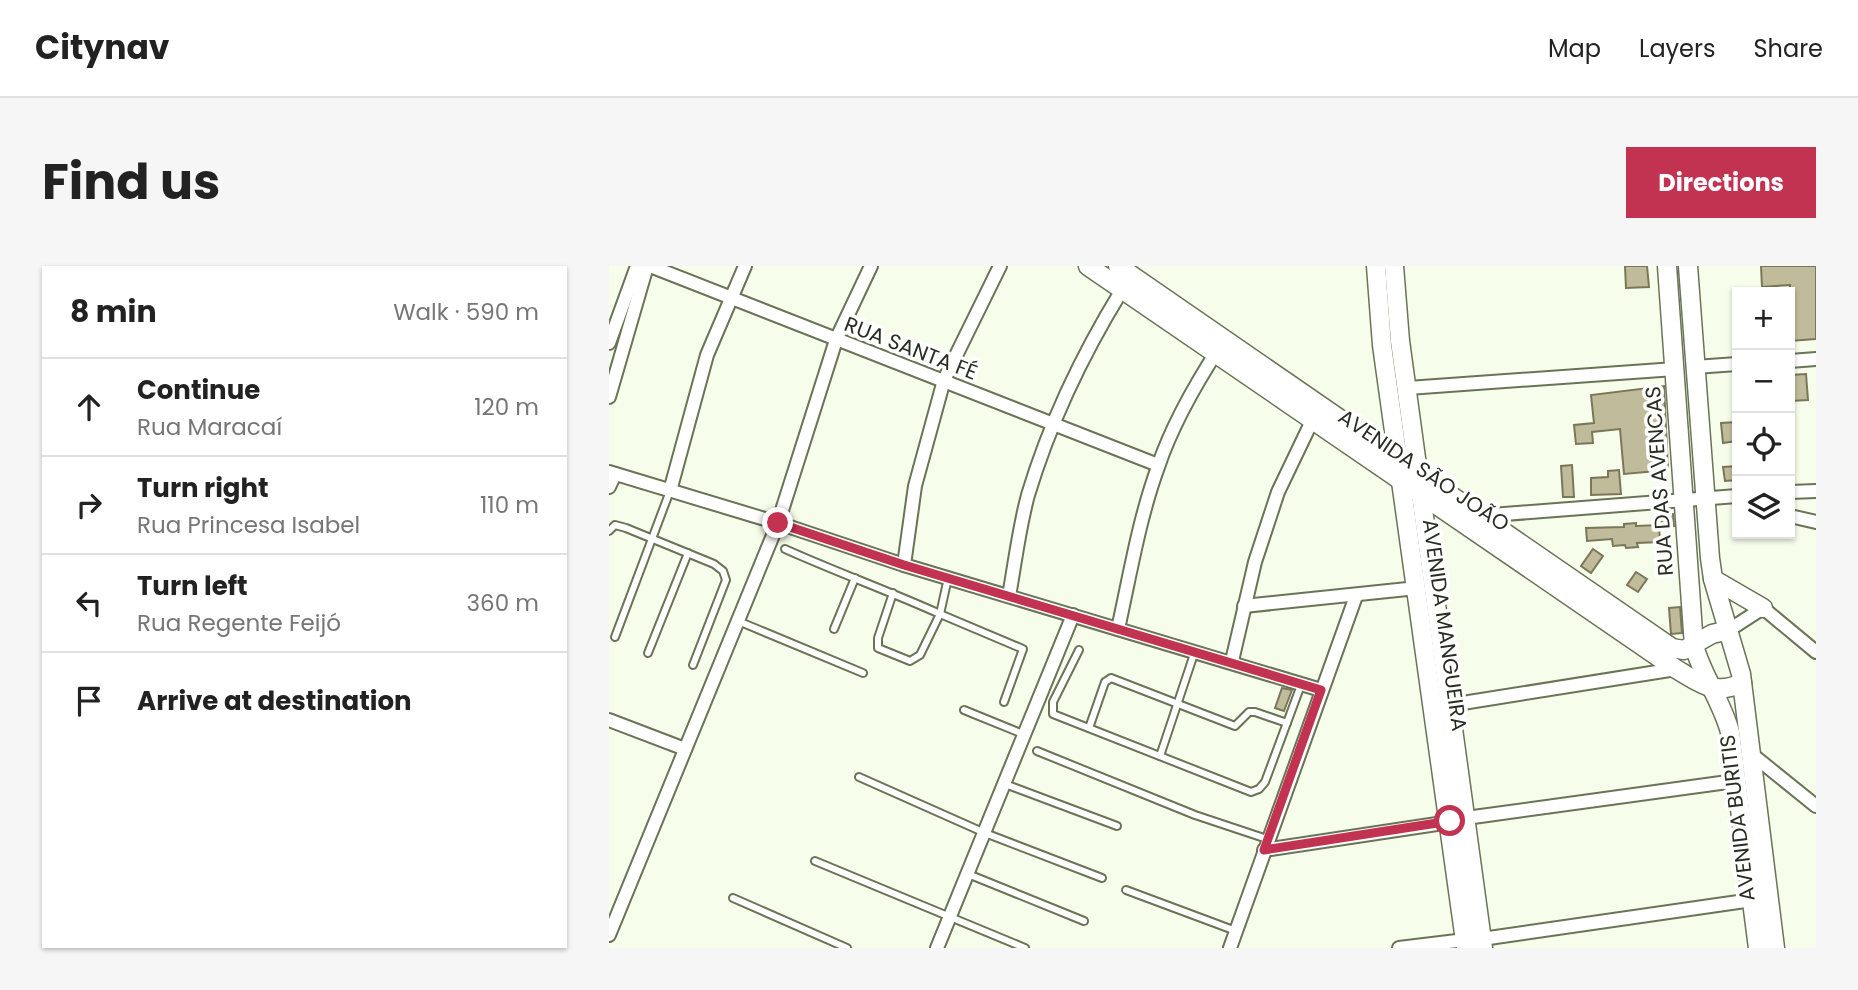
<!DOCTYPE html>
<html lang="en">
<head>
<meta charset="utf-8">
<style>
  :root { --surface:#fff; --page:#f6f6f6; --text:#222; --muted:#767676; --line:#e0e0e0; --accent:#c23251 }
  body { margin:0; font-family:Poppins,sans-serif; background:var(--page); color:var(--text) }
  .controls { position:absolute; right:21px; top:21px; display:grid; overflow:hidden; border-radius:0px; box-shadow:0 2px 5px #0004 }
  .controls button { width:63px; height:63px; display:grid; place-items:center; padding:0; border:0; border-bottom:2px solid var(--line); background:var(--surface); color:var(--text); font:35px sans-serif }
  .stop { position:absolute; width:21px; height:21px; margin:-16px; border:5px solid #c23251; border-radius:50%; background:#fff }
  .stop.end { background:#c23251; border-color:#fff; box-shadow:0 2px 7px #0008 }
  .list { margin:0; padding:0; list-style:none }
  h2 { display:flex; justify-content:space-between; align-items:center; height:91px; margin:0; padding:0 28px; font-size:30px }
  h2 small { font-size:23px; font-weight:400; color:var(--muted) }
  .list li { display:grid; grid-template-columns:46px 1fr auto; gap:21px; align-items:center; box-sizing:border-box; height:98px; padding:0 28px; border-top:2px solid var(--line) }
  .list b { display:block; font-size:26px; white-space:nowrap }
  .list p { margin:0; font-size:23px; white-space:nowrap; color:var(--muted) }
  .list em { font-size:23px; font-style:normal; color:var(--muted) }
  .icon { flex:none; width:38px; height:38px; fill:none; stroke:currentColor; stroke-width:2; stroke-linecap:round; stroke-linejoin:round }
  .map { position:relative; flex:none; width:1207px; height:682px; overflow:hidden; border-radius:0px }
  header { display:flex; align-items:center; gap:42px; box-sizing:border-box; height:98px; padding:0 35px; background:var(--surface); border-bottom:2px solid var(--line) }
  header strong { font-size:33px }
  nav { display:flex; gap:38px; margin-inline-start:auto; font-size:24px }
  .intro { display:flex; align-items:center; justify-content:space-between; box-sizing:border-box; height:168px; padding:0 42px }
  h1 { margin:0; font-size:49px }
  .button { padding:18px 32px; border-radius:0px; background:var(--accent); color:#fff; font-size:24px; font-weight:700 }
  main { display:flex; gap:42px; padding:0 42px }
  aside { flex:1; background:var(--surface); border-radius:0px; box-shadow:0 2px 5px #0004 }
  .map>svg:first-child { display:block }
  .building { fill:#c0bc9b; stroke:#7a7658; stroke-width:2 }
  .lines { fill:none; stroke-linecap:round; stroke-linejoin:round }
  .lane-casing { stroke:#697457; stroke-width:10 }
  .street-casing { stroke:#697457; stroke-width:16 }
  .secondary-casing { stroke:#697457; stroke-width:21 }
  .lane { stroke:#fff; stroke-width:6 }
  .street { stroke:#fff; stroke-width:12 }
  .secondary { stroke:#fff; stroke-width:18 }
  .route { stroke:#c23251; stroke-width:9 }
  .labels { text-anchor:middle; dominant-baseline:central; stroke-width:7; stroke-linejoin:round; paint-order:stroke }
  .street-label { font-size:21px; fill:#292d21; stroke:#fff }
</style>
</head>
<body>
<header>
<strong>Citynav</strong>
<nav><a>Map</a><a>Layers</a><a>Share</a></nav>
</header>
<div class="intro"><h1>Find us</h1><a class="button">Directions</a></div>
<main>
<aside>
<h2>8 min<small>Walk · 590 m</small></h2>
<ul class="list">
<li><svg class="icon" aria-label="ahead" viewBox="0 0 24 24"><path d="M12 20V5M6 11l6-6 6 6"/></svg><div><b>Continue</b><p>Rua Maracaí</p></div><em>120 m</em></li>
<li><svg class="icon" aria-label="right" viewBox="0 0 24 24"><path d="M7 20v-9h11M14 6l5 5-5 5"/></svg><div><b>Turn right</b><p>Rua Princesa Isabel</p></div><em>110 m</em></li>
<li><svg class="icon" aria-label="left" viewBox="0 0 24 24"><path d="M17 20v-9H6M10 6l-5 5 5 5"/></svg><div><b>Turn left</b><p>Rua Regente Feijó</p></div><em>360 m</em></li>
<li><svg class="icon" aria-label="arrive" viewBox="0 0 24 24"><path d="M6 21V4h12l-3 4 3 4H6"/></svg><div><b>Arrive at destination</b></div></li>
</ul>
</aside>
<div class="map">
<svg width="1207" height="682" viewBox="0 0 1207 682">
  <rect width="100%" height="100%" fill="#f6feeb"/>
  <g class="building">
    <polygon points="1016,0 1038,0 1040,21 1017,22"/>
    <polygon points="1152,0 1207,0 1207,73 1181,75 1181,19 1153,21"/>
    <polygon points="1197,108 1199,134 1181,135 1181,109"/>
    <polygon points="1055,120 1059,204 1015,208 1011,163 983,166 984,177 967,178 965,159 985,157 982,129"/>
    <polygon points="1128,156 1128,175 1114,177 1112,157"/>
    <polygon points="963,199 965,231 954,231 952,200"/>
    <polygon points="1128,200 1128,214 1116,215 1114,201"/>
    <polygon points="1010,204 1012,228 982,229 982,212 999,211 999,205"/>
    <polygon points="1052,248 1064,248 1065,260 1053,261"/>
    <polygon points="1027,257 1027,260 1050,259 1051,276 1028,277 1029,281 1017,282 1016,279 1004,280 1003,273 978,275 977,262 1015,261 1015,258"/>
    <polygon points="984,283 994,290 982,307 972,300"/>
    <polygon points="1027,306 1038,313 1029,326 1018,319"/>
    <polygon points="1071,341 1073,367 1062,368 1060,342"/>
    <polygon points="673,422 683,424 675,445 666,442"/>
  </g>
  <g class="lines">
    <g class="lane-casing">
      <g id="lane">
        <polyline points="0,265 6,259 17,262 105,298 114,305 117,314 84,399"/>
        <path d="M176,283C227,306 280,325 331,348L311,389L301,395L269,382V372L284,327"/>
        <polyline points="339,312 331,348 414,383 395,436"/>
        <polyline points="129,355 254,407"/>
        <polyline points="225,363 246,312"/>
        <polyline points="6,371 61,225"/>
        <polyline points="470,384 444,436 444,448 642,526 650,523 656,516 692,419"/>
        <polyline points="39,387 79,287"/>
        <polyline points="355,444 414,468"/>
        <polyline points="480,462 496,416 502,412 626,460 640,446 646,446 678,457"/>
        <polyline points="428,485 586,549 658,573"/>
        <polyline points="551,490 586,385"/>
        <polyline points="250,511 376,567 493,612"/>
        <polyline points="396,518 508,560"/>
        <polyline points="206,595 416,682"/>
        <polyline points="359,608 475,655"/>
        <polyline points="517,624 627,665"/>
        <polyline points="124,632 238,682"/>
      </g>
    </g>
    <g class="street-casing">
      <g id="street">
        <polyline points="41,0 549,199"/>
        <polyline points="0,77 28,0"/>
        <polyline points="1181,95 1207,93"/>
        <polyline points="1086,101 1128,98"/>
        <polyline points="799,122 1066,103"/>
        <polyline points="0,131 38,0"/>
        <polyline points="0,206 169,257 295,299 712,424"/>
        <polyline points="0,221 6,208"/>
        <polyline points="61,225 98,89 136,0"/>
        <polyline points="1181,226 1207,225"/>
        <polyline points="870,250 1128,230"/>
        <polyline points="1181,250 1207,256"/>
        <polyline points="295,299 306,220 335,114 391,0"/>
        <path d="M400,330C406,297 410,262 419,229C441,156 473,89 513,24"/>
        <polyline points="635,340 808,322"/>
        <path d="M509,363C521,309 530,253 549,201C563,159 586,119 610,82"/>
        <polyline points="1120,364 1154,342 1207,386"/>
        <polyline points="623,395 646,296 669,226 703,155"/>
        <polyline points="841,439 1067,403"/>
        <polyline points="0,454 76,483"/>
        <polyline points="1145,490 1207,540"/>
        <polyline points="857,552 1126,515"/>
        <polyline points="655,584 841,556"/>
        <polyline points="0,669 169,257 227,74 262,0"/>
        <polyline points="873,673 1143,634"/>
        <polyline points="328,682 464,349"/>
        <polyline points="621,682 747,330"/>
        <polyline points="790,682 856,674"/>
      </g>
    </g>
    <g class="secondary-casing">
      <g id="secondary">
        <path d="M479,0L1067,403C1091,417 1105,430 1133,417"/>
        <polyline points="509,0 1063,382 1075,384 1103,368 1120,364"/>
        <polyline points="767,0 773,79 857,682"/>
        <polyline points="785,0 791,75 874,682"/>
        <path d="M1058,0L1085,380C1094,411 1113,436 1121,466L1149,682"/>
        <polyline points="1079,0 1101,292 1104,313 1132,408 1166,682"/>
        <polyline points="1104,313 1154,342"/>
      </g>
    </g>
    <use href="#lane" class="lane"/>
    <use href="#street" class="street"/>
    <use href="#secondary" class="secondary"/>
  </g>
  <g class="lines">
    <polyline class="route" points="169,257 295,299 712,424 655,584 841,555"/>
  </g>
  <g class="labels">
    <g class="street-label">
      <text transform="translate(302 82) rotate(21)">RUA SANTA FÉ</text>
      <text transform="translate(815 204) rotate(34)">AVENIDA SÃO JOÃO</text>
      <text transform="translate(1050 215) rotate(-94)">RUA DAS AVENCAS</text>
      <text transform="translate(836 359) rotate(82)">AVENIDA MANGUEIRA</text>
      <text transform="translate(1128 552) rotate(-97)">AVENIDA BURITIS</text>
    </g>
  </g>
</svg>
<div class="controls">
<button>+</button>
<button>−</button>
<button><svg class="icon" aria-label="locate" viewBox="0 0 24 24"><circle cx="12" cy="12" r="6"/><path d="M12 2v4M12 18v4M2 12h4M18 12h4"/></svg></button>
<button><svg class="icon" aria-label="layers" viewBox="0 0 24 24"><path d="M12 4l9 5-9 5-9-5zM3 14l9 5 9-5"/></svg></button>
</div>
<div class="stop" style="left:841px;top:555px"></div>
<div class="stop end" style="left:169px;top:257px"></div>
</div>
</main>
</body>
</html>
